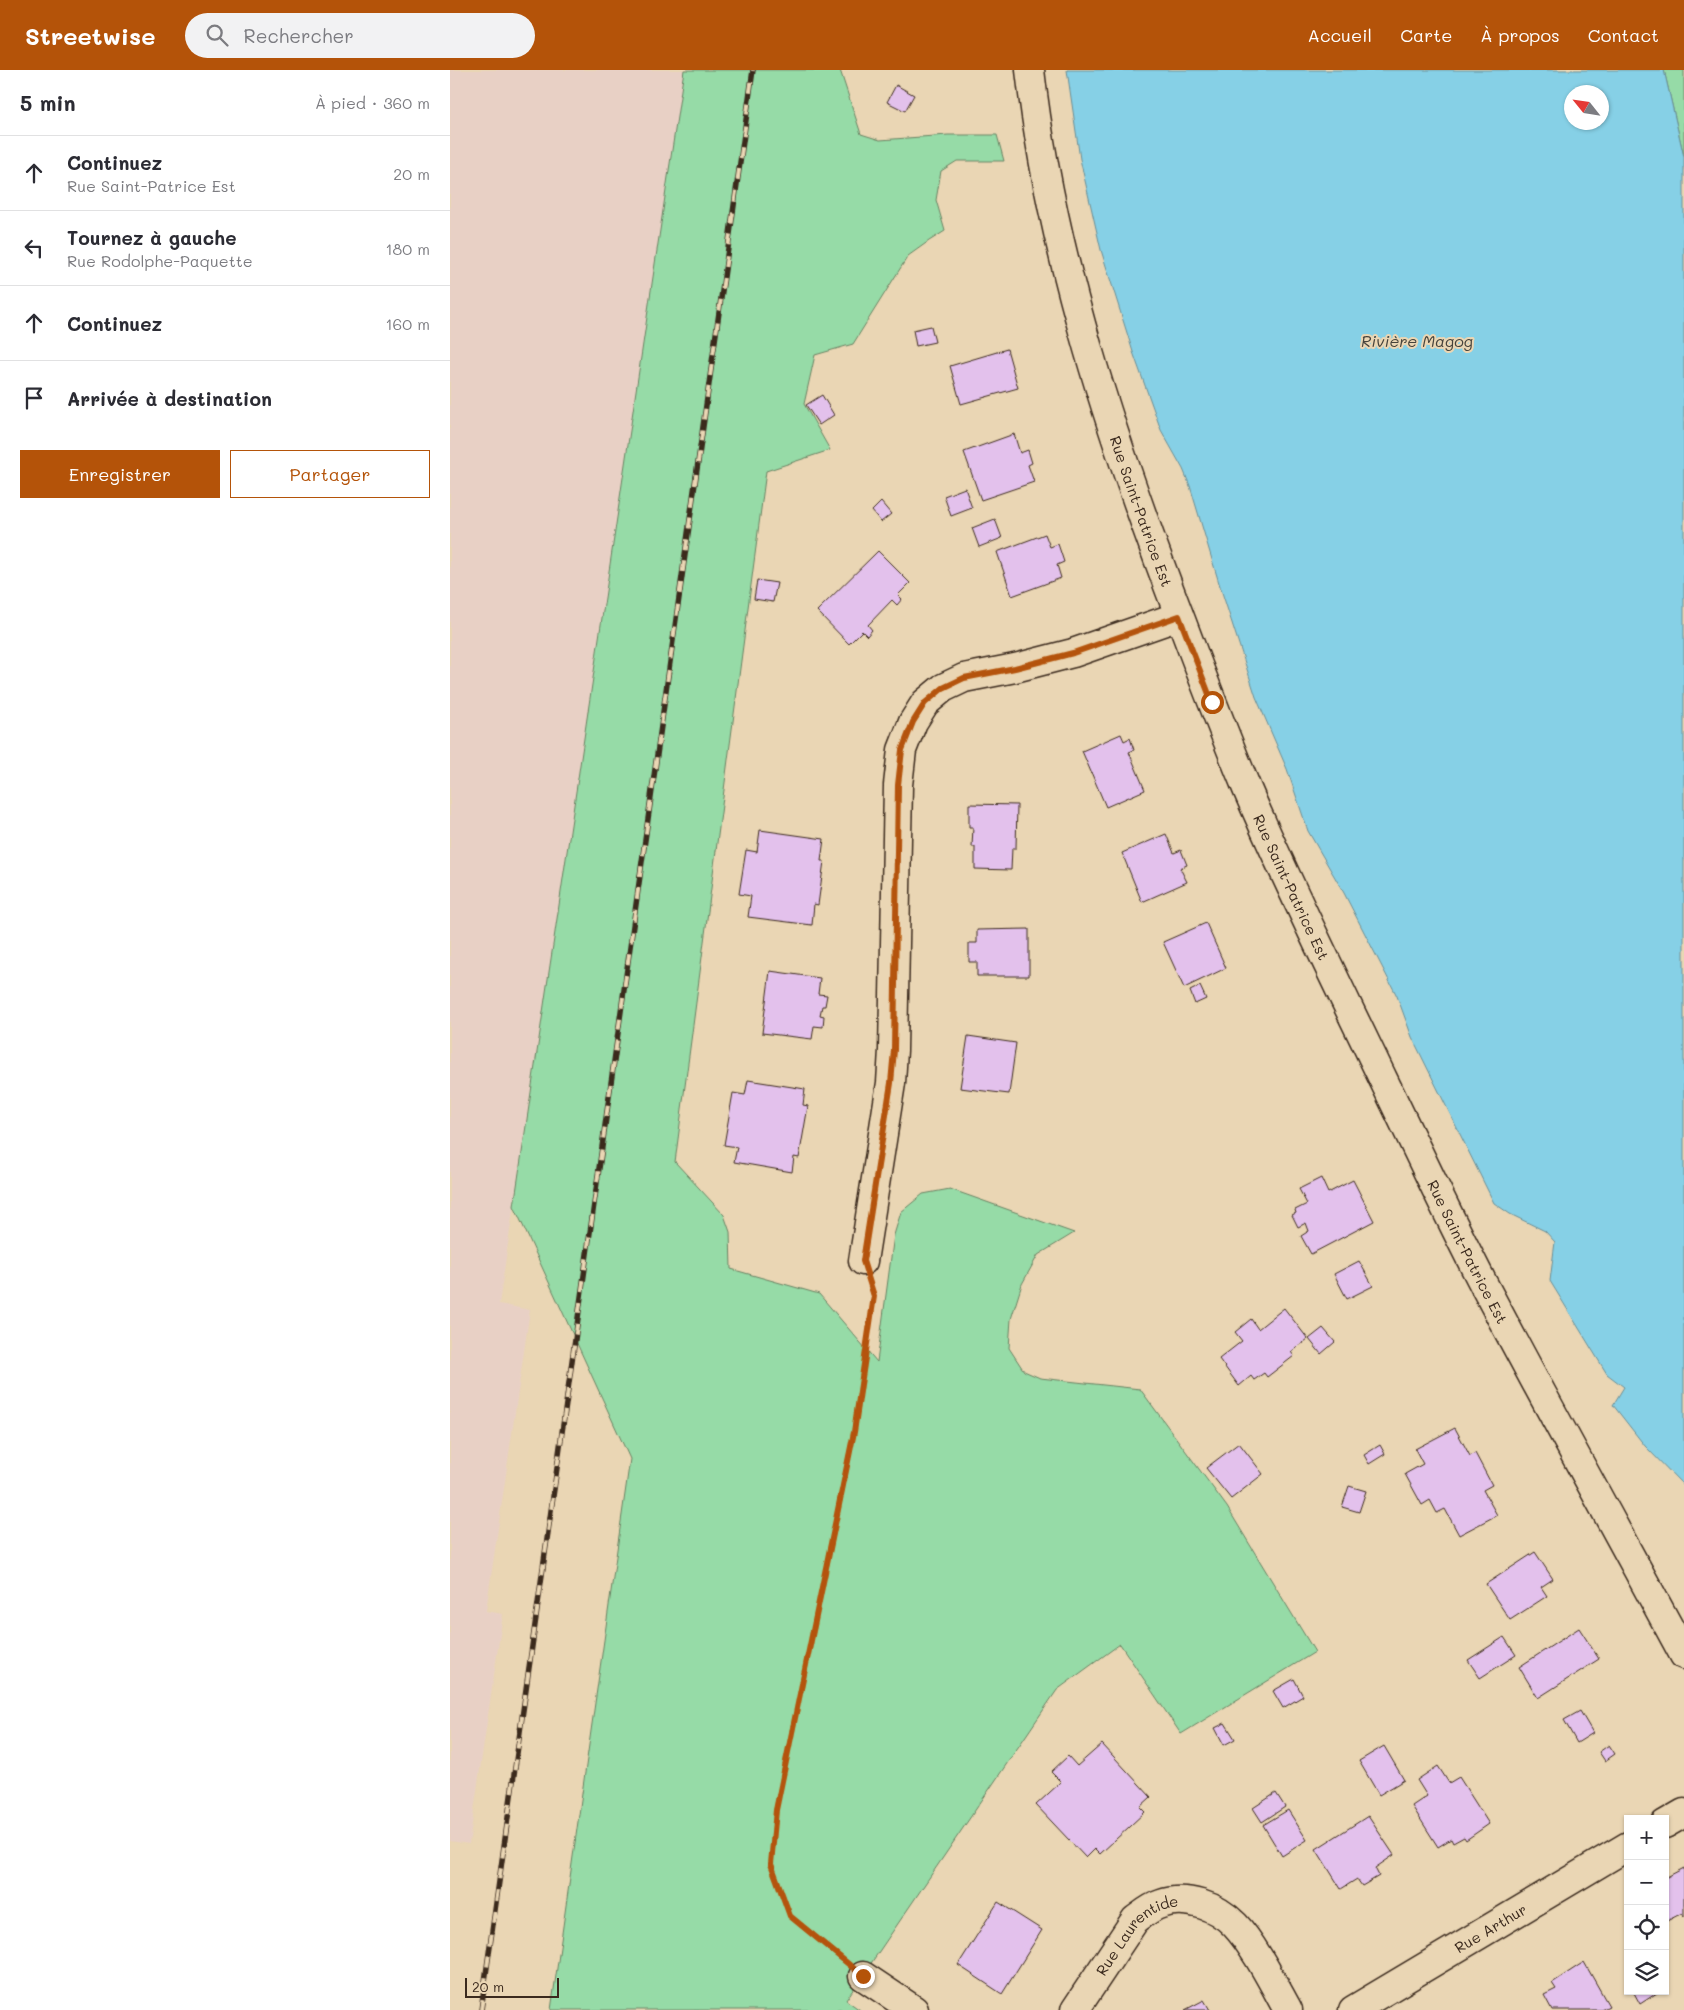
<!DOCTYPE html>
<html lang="fr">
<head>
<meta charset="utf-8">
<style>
  :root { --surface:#fff; --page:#f2f2f3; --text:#2b2b33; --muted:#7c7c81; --line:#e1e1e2; --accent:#b45309 }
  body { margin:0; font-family:Mali,sans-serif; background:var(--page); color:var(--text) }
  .controls { position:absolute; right:15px; bottom:15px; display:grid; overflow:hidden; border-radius:0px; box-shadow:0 1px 4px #0004 }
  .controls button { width:45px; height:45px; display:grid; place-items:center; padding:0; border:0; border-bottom:1px solid var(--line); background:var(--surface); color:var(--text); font:25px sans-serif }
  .compass { position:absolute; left:1114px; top:15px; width:45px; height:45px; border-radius:50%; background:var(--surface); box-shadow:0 1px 4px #0004; rotate:300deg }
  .scale { position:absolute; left:15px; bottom:12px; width:94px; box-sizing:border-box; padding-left:5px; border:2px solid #3b2a1e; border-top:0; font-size:14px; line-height:18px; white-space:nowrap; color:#3b2a1e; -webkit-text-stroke:4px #ead6b4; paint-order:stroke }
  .stop { position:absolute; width:15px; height:15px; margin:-11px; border:4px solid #b45309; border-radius:50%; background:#fff }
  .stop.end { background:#b45309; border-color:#fff; box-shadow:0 1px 5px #0008 }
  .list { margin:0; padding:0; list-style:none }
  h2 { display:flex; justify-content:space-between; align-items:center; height:65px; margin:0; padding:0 20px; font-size:21px }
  h2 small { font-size:16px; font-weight:400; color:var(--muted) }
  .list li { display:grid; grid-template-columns:32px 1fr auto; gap:15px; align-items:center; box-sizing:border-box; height:75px; padding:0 20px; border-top:1px solid var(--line) }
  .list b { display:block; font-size:19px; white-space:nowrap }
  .list p { margin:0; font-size:16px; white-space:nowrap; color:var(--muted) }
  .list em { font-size:16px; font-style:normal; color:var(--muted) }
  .actions { display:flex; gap:10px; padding:15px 20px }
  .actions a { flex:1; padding:11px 0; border:1px solid var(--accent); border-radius:0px; text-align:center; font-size:18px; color:var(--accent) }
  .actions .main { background:var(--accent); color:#fff }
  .icon { flex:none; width:28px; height:28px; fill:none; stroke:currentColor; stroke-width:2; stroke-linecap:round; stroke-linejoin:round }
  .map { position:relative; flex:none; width:1234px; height:1940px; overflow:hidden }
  header { display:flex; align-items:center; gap:30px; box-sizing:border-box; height:70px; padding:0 25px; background:var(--accent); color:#fff }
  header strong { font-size:24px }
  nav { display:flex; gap:28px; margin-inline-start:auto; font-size:18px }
  .search { width:350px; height:45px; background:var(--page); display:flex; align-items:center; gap:12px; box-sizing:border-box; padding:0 18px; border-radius:28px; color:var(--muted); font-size:19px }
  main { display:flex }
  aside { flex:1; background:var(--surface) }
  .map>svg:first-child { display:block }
  .built { fill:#e8d0c5 }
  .green { fill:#96dba7; stroke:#688262 }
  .water { fill:#86d0e6; stroke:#688e96; fill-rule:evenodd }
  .building { fill:#e3c1ec; stroke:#3b2a1e }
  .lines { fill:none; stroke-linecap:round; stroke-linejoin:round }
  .street-casing { stroke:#3b2a1e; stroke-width:31 }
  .secondary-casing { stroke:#3b2a1e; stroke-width:31 }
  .path { stroke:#3b2a1e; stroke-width:3; stroke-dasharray:1 4; stroke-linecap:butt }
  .street { stroke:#ead6b4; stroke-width:28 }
  .secondary { stroke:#ead6b4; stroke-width:28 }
  .rail-casing { stroke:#3b2a1e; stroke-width:5.5 }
  .rail { stroke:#ead6b4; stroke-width:4; stroke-dasharray:11; stroke-linecap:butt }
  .route { stroke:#b45309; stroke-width:6 }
  .labels { text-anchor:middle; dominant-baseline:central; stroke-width:4; stroke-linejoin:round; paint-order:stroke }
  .street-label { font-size:15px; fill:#3b2a1e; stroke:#ead6b4 }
  .water-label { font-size:16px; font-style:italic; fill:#46433c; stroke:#ead6b4 }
</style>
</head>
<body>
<header>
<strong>Streetwise</strong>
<div class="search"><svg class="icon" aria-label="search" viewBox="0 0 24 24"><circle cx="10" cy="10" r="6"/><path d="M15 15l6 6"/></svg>Rechercher</div>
<nav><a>Accueil</a><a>Carte</a><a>À propos</a><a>Contact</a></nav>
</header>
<main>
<aside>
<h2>5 min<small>À pied · 360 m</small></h2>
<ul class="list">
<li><svg class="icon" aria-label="ahead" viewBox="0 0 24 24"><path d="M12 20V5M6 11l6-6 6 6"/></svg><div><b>Continuez</b><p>Rue Saint-Patrice Est</p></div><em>20 m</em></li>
<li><svg class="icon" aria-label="left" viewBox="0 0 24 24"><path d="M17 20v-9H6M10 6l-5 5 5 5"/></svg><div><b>Tournez à gauche</b><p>Rue Rodolphe-Paquette</p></div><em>180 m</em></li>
<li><svg class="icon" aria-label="ahead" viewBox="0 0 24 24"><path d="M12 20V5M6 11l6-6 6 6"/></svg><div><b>Continuez</b></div><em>160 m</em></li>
<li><svg class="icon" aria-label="arrive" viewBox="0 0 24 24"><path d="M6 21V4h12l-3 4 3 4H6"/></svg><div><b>Arrivée à destination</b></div></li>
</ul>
<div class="actions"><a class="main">Enregistrer</a><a>Partager</a></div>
</aside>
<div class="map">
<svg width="1234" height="1940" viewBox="0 0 1234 1940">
  <rect width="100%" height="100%" fill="#ead6b4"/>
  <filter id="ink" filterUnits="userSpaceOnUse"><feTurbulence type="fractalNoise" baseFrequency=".02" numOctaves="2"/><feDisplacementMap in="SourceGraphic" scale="10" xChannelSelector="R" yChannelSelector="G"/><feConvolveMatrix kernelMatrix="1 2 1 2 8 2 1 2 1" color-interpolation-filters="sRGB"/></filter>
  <g filter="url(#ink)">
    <polygon class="built" points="0,0 234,0 49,1234 80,1240 36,1541 53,1544 19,1774 0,1771"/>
    <g class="green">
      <polygon points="234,0 390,0 411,64 430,70 498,65 547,65 554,91 507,91 491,101 486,130 495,161 479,171 458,186 403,274 365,285 354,334 380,380 316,401 225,1092 274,1145 280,1162 281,1199 369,1224 427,1292 444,1165 451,1142 473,1124 500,1119 624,1163 588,1185 572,1214 561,1249 559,1278 574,1301 590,1308 690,1319 777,1437 865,1582 731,1664 670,1574 607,1620 396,1930 410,1940 101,1940 180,1389 64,1136"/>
      <polygon points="1214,0 1234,0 1234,87"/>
    </g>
    <path class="water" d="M617,0H1214L1234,87V1416L1195,1376L1163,1335L1174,1317L1157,1304L1100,1211L1105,1172L1095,1161L1060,1144L1044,1133L962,967L947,926L894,823L858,761L837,699L806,627L769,513L740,416L733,399L711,360L683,282L651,180L630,89ZM1122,22H1152V52H1122Z"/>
    <g class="building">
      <polygon points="446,15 464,25 455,41 437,32"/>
      <polygon points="481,256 485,272 466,276 463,260"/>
      <polygon points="557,279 568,318 511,334 500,296"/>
      <polygon points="372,325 384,345 369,355 356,335"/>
      <polygon points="564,364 570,383 578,380 582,393 578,395 584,412 531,430 514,382"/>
      <polygon points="515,418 522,438 501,446 494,426"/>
      <polygon points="431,432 441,444 431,452 422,441"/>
      <polygon points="545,449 552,468 529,477 522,458"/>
      <polygon points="595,464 600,477 608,474 614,492 607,495 611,508 562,526 547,482"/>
      <polygon points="428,481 460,513 448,525 452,529 447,535 442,530 418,555 422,560 417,566 412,561 399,574 367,541"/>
      <polygon points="307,510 327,513 323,532 304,529"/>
      <polygon points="671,664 674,671 680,668 684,680 679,682 695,720 656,737 632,681"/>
      <polygon points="519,734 567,735 566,778 562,778 561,800 525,799 525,777 522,777 523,757 519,757"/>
      <polygon points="310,760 374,769 371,791 374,791 368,835 364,834 362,855 298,847 301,826 289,824 296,780 307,782"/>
      <polygon points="716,764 724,783 731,780 737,795 730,798 737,812 692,832 672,783"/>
      <polygon points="756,853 776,898 734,918 713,872"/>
      <polygon points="579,859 579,906 527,906 527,892 519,892 519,873 527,873 527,860"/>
      <polygon points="320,901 370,908 368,924 377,925 375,936 372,936 370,945 374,946 373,957 364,956 362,969 312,963"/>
      <polygon points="750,916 756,929 745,934 740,921"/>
      <polygon points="518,966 566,973 559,1024 510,1018"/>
      <polygon points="298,1010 355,1019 353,1035 358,1036 349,1088 344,1087 342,1102 284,1092 287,1077 274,1075 283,1023 295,1025"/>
      <polygon points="871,1108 878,1123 903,1110 924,1151 861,1184 851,1166 859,1161 856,1153 848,1157 842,1145 846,1143 845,1140 857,1134 849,1119"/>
      <polygon points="909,1191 923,1216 897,1229 884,1204"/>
      <polygon points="834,1238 858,1269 841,1282 844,1286 817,1307 814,1303 804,1310 801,1306 789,1316 769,1289 792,1271 785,1262 801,1249 808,1259"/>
      <polygon points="873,1258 885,1272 871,1284 859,1269"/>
      <polygon points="1005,1358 1020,1386 1025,1383 1042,1415 1033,1420 1047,1445 1009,1465 995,1439 987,1443 980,1430 972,1435 955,1404 973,1394 965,1379"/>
      <polygon points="789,1373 813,1404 781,1429 756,1398"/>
      <polygon points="930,1375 935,1384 919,1394 914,1385"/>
      <polygon points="899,1416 916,1421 909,1442 892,1437"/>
      <polygon points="1085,1482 1103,1509 1091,1517 1097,1526 1060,1550 1036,1514"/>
      <polygon points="1129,1558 1149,1589 1088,1628 1069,1597"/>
      <polygon points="1054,1567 1066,1585 1030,1608 1018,1590"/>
      <polygon points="844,1609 853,1626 833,1638 823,1621"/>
      <polygon points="1130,1641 1143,1663 1127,1673 1114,1650"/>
      <polygon points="775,1653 785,1669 774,1675 765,1658"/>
      <polygon points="652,1674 701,1727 690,1737 695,1742 650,1784 645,1779 636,1788 586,1735 611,1712 601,1702 618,1686 627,1696"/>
      <polygon points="1159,1675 1165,1684 1155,1691 1149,1682"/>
      <polygon points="934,1676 954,1710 929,1725 909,1691"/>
      <polygon points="988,1696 999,1713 1009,1707 1039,1754 1016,1770 1014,1767 1003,1773 1001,1769 988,1777 962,1736 977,1726 967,1710"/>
      <polygon points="826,1723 835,1737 812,1752 803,1738"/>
      <polygon points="838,1740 857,1770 832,1786 813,1755"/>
      <polygon points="918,1746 944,1785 925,1798 929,1806 912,1816 907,1809 891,1819 866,1779"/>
      <polygon points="1234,1798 1234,1847 1232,1843 1215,1852 1215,1808"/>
      <polygon points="548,1832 592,1860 552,1924 508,1895"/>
      <polygon points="1134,1892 1159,1936 1151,1940 1102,1940 1094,1925 1106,1919 1102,1913"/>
      <polygon points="1183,1921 1210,1921 1190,1934"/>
      <polygon points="754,1930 760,1940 735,1940"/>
    </g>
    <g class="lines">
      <g class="street-casing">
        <g id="street">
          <polyline points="413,1191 441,1013 443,980 448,715 452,680 463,652 475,633 493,618 514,608 565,598 623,583 729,546"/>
          <polyline points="1215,1754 1234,1743"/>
          <polyline points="413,1906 464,1940"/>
          <path id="s1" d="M625,1940L685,1850C693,1844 701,1837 711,1834C736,1825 767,1836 785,1855C804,1875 824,1915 838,1940"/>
          <path id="s2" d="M903,1940L1178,1776"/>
        </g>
      </g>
      <g class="secondary-casing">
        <g id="secondary">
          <path id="s3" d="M580,0C601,187 664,375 731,550C752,606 774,663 797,719C839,817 887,913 933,1009C967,1079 1000,1150 1036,1219C1101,1342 1168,1463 1234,1585"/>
        </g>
      </g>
      <polyline class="path" points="390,1887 340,1846 321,1793 326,1740 404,1362 424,1226 421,1218"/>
      <use href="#street" class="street"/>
      <use href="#secondary" class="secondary"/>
      <g class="rail-casing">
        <polyline id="rail" points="31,1940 303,0"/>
      </g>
      <use href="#rail" class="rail"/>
    </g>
  </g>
  <g class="lines" filter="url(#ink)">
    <polyline class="route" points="413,1906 340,1846 321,1794 326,1740 404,1362 424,1226 413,1191 441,1013 444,980 448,715 452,680 463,652 475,633 493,618 514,608 565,598 623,583 729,546 762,632"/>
  </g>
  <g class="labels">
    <g class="street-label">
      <text stroke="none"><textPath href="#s3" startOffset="456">Rue Saint-Patrice Est</textPath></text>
      <text stroke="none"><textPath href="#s3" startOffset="861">Rue Saint-Patrice Est</textPath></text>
      <text stroke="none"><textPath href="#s3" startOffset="1266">Rue Saint-Patrice Est</textPath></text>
      <text stroke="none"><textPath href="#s2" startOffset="160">Rue Arthur</textPath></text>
      <text stroke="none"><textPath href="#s1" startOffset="100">Rue Laurentide</textPath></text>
    </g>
    <g class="water-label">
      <text x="967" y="270">Rivière Magog</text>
    </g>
  </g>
</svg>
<div class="controls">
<button>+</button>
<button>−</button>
<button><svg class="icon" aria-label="locate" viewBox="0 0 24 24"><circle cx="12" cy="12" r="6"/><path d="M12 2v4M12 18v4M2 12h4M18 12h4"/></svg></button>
<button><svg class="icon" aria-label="layers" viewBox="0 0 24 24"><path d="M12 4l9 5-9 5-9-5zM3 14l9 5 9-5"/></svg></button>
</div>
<svg class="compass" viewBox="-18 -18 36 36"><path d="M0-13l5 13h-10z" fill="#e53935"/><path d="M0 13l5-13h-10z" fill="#7c7c81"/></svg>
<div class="scale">20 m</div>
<div class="stop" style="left:762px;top:632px"></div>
<div class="stop end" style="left:413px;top:1906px"></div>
</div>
</main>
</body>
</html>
